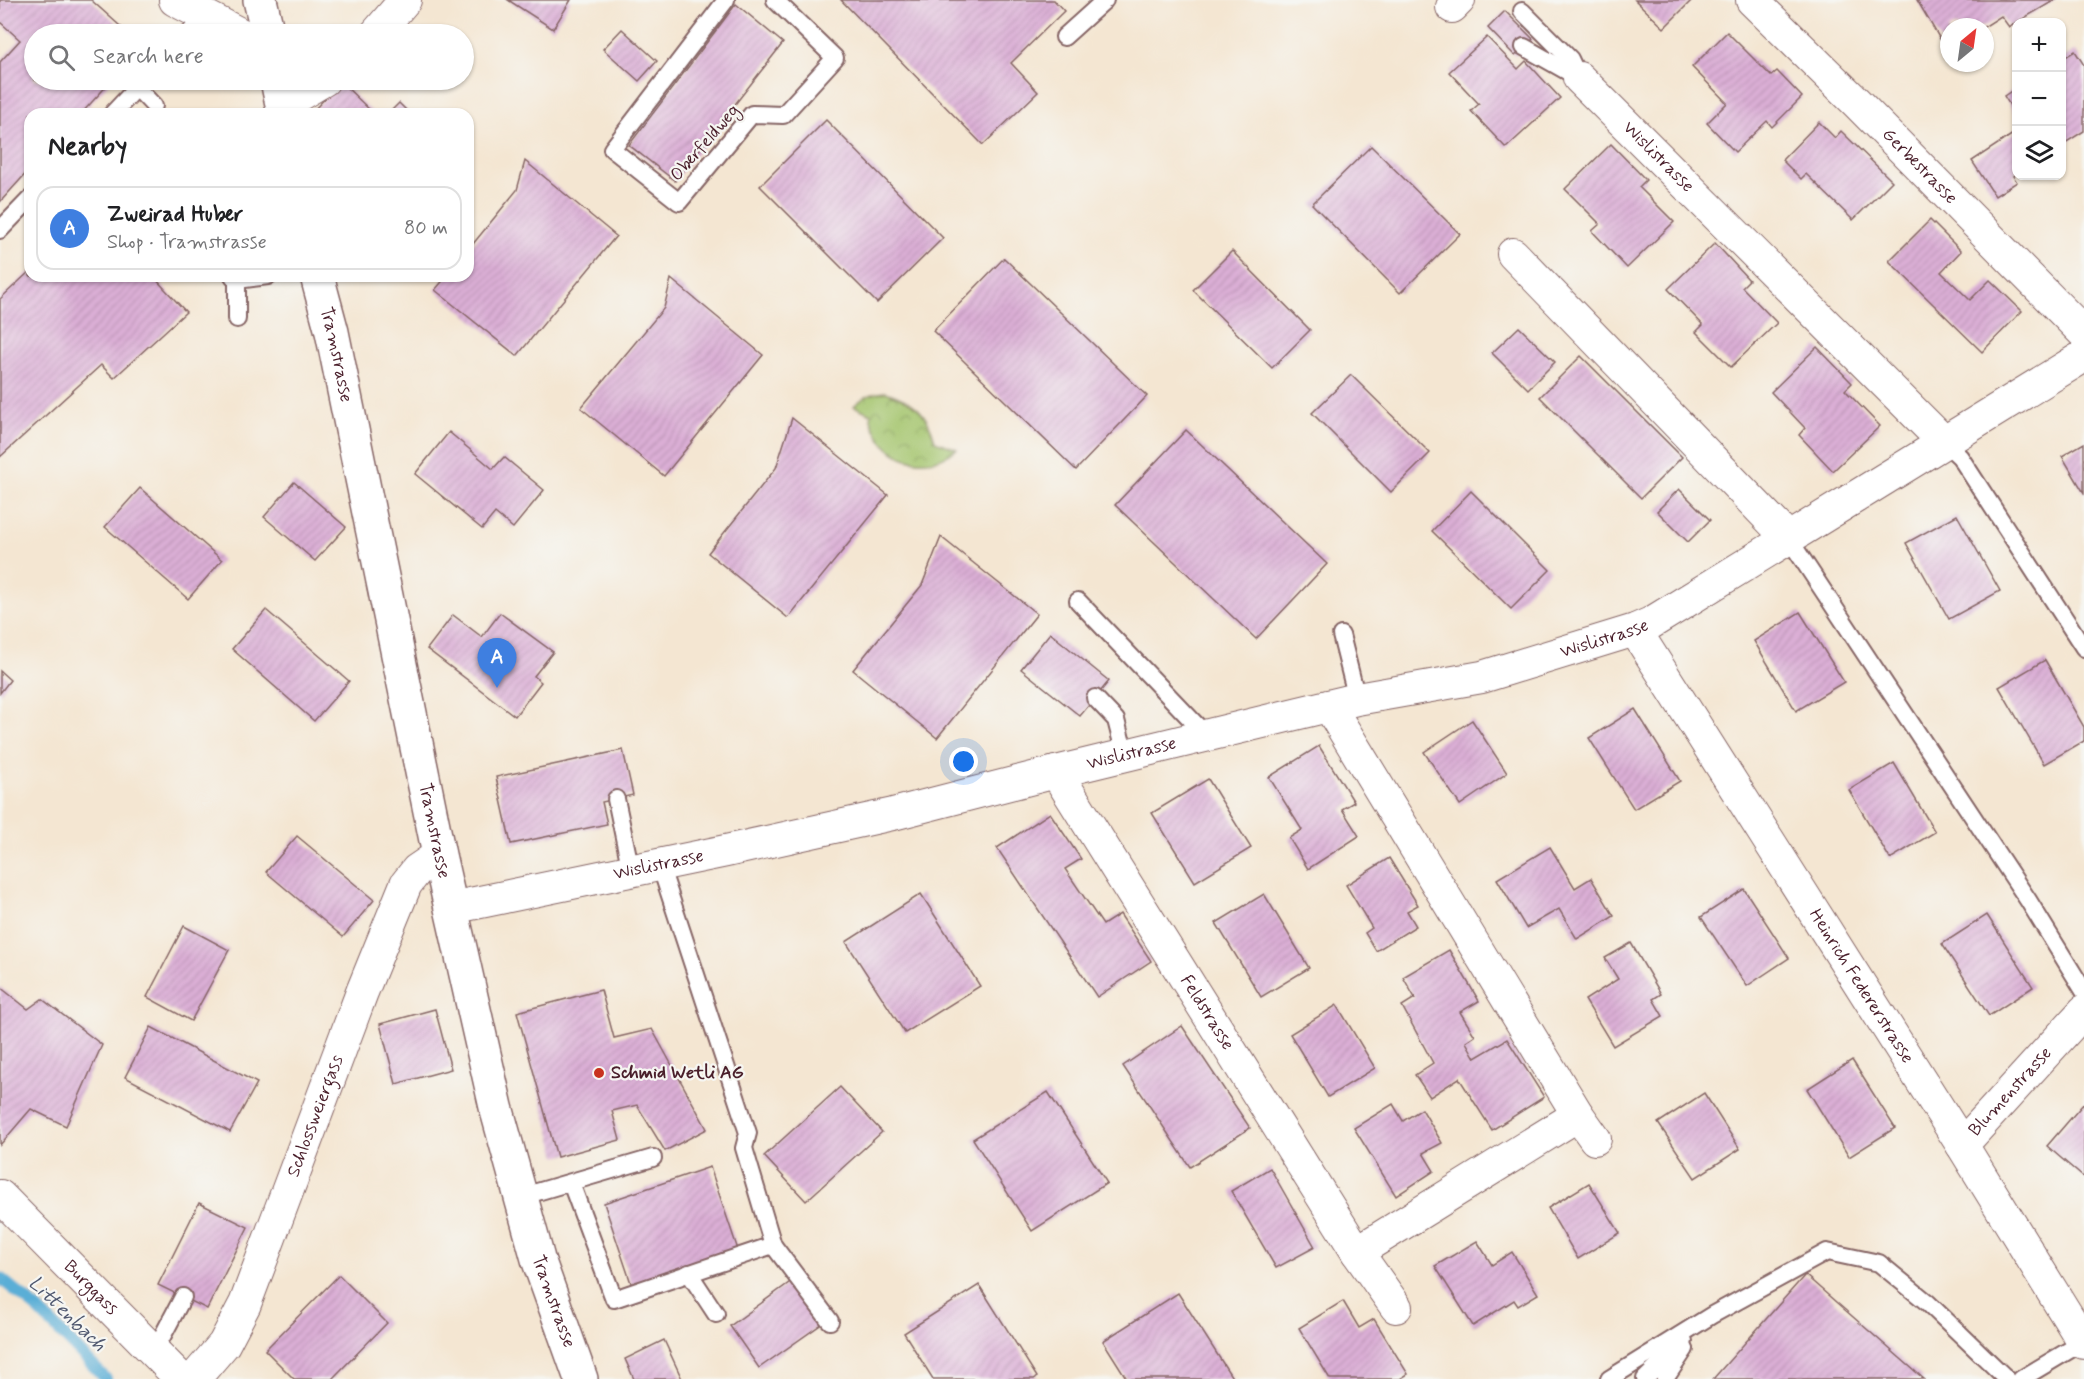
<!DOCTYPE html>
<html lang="en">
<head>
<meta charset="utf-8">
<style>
  :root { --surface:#fff; --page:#f2f2f2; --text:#202124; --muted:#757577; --line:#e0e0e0; --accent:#0f766e }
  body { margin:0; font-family:Mynerve,sans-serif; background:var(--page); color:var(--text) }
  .controls { position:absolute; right:18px; top:18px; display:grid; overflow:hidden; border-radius:12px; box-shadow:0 2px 4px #0004 }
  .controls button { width:54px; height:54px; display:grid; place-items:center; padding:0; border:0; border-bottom:2px solid var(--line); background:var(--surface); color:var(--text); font:30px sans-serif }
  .compass { position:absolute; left:1940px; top:18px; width:54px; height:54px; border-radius:50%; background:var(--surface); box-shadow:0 2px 4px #0004; rotate:29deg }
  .you { position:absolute; left:964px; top:762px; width:21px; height:21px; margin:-15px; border:4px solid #fff; border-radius:50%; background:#1a73e8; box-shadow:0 0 0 9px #1a73e833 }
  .badge { display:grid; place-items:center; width:39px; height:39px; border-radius:50%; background:var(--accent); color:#fff; font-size:20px; font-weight:700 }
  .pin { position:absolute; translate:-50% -50px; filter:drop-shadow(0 2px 3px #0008) }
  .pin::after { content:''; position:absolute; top:32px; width:21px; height:18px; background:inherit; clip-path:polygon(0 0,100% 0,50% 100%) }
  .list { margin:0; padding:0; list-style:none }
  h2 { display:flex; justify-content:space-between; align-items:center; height:78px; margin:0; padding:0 24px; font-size:26px }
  h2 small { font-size:20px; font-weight:400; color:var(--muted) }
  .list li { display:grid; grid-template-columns:39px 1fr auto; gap:18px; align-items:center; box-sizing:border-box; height:84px; margin:0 12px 12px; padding:0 12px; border:2px solid var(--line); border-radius:18px }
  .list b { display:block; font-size:22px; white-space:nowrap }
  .list p { margin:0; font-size:20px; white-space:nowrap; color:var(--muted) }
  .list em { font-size:20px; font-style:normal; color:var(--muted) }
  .icon { flex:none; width:33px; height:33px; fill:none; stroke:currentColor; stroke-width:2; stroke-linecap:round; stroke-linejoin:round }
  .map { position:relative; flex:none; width:2084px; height:1379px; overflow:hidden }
  .search { position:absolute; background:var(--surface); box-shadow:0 2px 4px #0004; left:24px; top:24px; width:450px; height:66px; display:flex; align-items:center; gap:15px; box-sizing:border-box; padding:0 21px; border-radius:33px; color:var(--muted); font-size:22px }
  .panel { position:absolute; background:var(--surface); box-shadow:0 2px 4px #0004; left:24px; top:108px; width:450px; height:174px; border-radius:18px }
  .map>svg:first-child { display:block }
  .park { fill:url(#park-crowns); stroke:#77724c; stroke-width:1.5 }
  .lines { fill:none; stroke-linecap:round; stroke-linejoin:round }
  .stream { stroke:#5aaed6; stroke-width:12 }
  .building { fill:url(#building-hatch) }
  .lane-casing { stroke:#866565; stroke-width:20 }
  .street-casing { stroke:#866565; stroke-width:34 }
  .secondary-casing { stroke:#866565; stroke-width:36 }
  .lane { stroke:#fff; stroke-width:16 }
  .street { stroke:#fff; stroke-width:32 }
  .secondary { stroke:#fff; stroke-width:33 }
  .poi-dot { fill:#c8321e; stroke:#f6f6f2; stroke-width:2 }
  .labels { text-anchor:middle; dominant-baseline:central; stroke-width:4.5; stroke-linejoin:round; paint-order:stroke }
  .street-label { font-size:18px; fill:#4a1f2b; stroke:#f6f6f2 }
  .poi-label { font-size:18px; font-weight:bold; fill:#4a1f2b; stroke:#f6f6f2; text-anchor:start }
  .water-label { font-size:20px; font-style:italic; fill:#50586f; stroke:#f6f6f2 }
</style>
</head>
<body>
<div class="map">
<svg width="2084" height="1379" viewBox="0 0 2084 1379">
  <defs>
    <pattern id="park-crowns" width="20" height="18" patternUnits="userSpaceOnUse" patternTransform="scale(1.5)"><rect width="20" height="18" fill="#a4c56d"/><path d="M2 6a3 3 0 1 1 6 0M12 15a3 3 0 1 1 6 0" fill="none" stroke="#889f5a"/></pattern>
    <pattern id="building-hatch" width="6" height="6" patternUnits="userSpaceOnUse" patternTransform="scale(1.5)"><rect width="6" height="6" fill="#dbafd6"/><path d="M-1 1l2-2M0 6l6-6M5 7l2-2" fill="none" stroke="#bd96b8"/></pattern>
  </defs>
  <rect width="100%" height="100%" fill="#f6f6f2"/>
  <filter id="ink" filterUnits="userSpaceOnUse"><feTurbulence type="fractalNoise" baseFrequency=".0167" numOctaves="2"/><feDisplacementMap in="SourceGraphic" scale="12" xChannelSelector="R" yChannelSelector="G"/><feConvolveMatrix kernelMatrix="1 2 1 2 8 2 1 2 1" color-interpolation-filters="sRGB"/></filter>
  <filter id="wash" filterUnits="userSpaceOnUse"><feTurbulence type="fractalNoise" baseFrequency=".008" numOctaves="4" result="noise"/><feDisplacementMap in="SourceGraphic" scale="24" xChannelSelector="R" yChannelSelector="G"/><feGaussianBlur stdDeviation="1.35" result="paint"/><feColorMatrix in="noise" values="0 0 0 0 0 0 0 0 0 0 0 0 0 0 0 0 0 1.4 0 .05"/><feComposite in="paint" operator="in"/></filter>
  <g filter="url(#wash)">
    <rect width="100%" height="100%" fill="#f4e6d2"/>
    <path class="park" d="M886,392C915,402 927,411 935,441L957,449C933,468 900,465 881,440C876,432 870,423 871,414L854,406C864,396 872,393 886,392Z"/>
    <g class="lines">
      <polyline class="stream" points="0,1278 39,1310 106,1379"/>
    </g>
    <g id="blocks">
      <g class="building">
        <polygon points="0,0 91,0 129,34 34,34 34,80 112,80 81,114 30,114 30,169 0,202 0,62 20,40 0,22"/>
        <polygon points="508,0 571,0 553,29"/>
        <polygon points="841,0 1054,0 1064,11 1011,63 1038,92 983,145"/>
        <polygon points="1635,0 1692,0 1664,28"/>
        <polygon points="1917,0 2055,0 2009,27 2001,16 1984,27 1949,27 1947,51"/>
        <polygon points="736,4 783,43 675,181 629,145"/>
        <polygon points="1505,11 1533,39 1515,56 1488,28"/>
        <polygon points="622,29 657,61 639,81 603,49"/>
        <polygon points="1727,32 1771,76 1777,71 1802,97 1772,127 1767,121 1735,152 1707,123 1727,103 1692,67"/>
        <polygon points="1487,37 1518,69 1526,61 1560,98 1506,148 1471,111 1479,104 1449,72"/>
        <polygon points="2075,51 2084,65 2084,131 2062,145 2062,59"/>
        <polygon points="341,82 374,114 310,114"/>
        <polygon points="2016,88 2016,115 2004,96"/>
        <polygon points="399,103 410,114 388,114"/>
        <polygon points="826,120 943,238 877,303 760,186"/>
        <polygon points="1819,122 1835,138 1841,131 1892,181 1853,220 1806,174 1801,179 1782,160"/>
        <polygon points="2016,132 2016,174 2013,176 2017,182 1995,196 1972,161"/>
        <polygon points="1611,144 1646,180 1639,187 1674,222 1627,268 1592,231 1600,224 1565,189"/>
        <polygon points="1371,146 1460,234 1400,293 1312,204"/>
        <polygon points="525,161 616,236 517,356 435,290 447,276 468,276 468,250 517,190"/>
        <polygon points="1930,220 1961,251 1941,272 1970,300 1990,280 2022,311 1982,352 1889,261"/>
        <polygon points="1715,243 1749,280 1742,287 1777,323 1731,367 1696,332 1703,325 1668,289"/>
        <polygon points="1232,251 1310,330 1272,368 1193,290"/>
        <polygon points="1004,258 1147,396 1076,470 933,331"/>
        <polygon points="30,271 30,276 153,276 186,312 114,378 101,365 0,457 0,299"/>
        <polygon points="671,279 763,355 664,476 581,408 664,308"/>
        <polygon points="1519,327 1555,362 1528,389 1492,353"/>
        <polygon points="1817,347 1852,383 1845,390 1880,426 1833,471 1799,435 1805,428 1771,392"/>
        <polygon points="1581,356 1682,457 1641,498 1540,397"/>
        <polygon points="1351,375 1430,453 1391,492 1312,413"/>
        <polygon points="792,418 888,495 788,618 708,553 776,468"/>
        <polygon points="1186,430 1327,564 1256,639 1115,505"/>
        <polygon points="449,432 493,469 504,457 544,490 513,528 495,513 482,529 415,474"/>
        <polygon points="2084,443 2084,493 2062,456"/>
        <polygon points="294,482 346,527 315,561 264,517"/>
        <polygon points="140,488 222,560 188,599 105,527"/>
        <polygon points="1679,489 1710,520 1688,542 1657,511"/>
        <polygon points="1471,491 1550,570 1511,609 1432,531"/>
        <polygon points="1957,515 2000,591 1949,619 1906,543"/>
        <polygon points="941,537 1037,614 937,738 853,670 922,585"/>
        <polygon points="266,610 349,681 314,721 232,649"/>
        <polygon points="1800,612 1844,682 1796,711 1754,641"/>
        <polygon points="500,613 553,652 534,676 541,682 515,716 427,649 453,615 482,637"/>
        <polygon points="1050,633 1109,681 1080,716 1021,669"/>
        <polygon points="2045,660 2084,727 2084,741 2044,764 1999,687"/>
        <polygon points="0,671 10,680 0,693"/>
        <polygon points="1635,709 1680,781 1634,809 1589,738"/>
        <polygon points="1472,720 1507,773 1460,805 1424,752"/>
        <polygon points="1319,746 1354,802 1342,809 1359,836 1308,869 1289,838 1302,830 1269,777"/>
        <polygon points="623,750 633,795 602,802 607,824 511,844 496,777"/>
        <polygon points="1894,763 1935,832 1890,859 1849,790"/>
        <polygon points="1208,779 1251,848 1195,882 1152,813"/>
        <polygon points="1050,813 1081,859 1065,869 1103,925 1120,914 1151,961 1097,997 997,848"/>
        <polygon points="297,836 374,900 343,937 266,872"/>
        <polygon points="1550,847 1575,888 1591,878 1614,916 1577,939 1559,909 1526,928 1497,879"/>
        <polygon points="1389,858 1418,905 1407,911 1416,926 1376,951 1365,933 1372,928 1346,885"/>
        <polygon points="1744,889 1789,958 1747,986 1701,917"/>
        <polygon points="921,894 980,986 905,1033 846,942"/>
        <polygon points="1264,894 1309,968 1261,997 1216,923"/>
        <polygon points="1987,915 2033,987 1989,1016 1942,944"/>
        <polygon points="184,926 229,950 191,1021 147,997"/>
        <polygon points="1631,943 1661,994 1653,999 1663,1016 1613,1046 1585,1000 1618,979 1605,958"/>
        <polygon points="1449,950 1479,1001 1460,1012 1475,1036 1466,1042 1475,1058 1507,1039 1544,1097 1492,1130 1459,1078 1430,1097 1415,1075 1433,1063 1402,1006 1415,998 1403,977"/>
        <polygon points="0,987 28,1009 42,999 102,1045 66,1126 31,1109 0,1145"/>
        <polygon points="601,990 614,1038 652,1029 707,1129 665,1151 637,1105 612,1111 620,1140 557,1157 517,1012"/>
        <polygon points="1337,1005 1375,1068 1328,1097 1290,1034"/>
        <polygon points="435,1009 451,1069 396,1084 380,1024"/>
        <polygon points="1182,1026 1250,1128 1190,1167 1123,1066"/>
        <polygon points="151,1027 257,1083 230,1132 125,1077"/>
        <polygon points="1852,1060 1895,1128 1849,1157 1807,1089"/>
        <polygon points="840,1087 882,1132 806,1201 764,1156"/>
        <polygon points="1048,1092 1107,1183 1032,1231 973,1139"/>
        <polygon points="1704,1093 1740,1149 1695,1178 1658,1123"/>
        <polygon points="2084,1103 2084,1175 2083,1177 2047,1146"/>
        <polygon points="1393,1104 1403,1121 1422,1109 1442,1143 1423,1153 1434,1171 1396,1196 1354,1128"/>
        <polygon points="710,1167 738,1250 632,1286 604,1203"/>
        <polygon points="1270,1168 1315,1247 1276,1268 1231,1191"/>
        <polygon points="1589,1183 1620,1233 1578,1259 1548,1208"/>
        <polygon points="199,1203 248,1227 207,1309 158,1285"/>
        <polygon points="1477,1241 1492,1265 1512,1252 1538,1294 1518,1306 1514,1300 1473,1326 1435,1266"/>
        <polygon points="339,1275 387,1323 332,1379 294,1379 265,1350"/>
        <polygon points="1805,1275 1924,1379 1713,1379"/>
        <polygon points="793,1280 823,1323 759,1368 730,1326"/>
        <polygon points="979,1285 1037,1377 1034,1379 933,1379 904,1333"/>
        <polygon points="1178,1293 1233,1379 1127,1379 1103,1341"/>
        <polygon points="1343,1301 1359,1328 1374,1319 1408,1374 1400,1379 1330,1379 1299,1328"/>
        <polygon points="664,1340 682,1379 634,1379 625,1359"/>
      </g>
    </g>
  </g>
  <g filter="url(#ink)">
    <use href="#blocks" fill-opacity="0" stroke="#866565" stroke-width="1.5"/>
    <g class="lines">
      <g class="lane-casing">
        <g id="lane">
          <polyline points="726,0 612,149 679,202 752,114 783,115 835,58 775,0"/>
          <polyline points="1522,11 1570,59 1579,78"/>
          <polyline points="188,34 205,17"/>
          <polyline points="1064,37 1105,0"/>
          <polyline points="1524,47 1579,78"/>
          <polyline points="137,88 154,106"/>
          <polyline points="112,114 144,80"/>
          <polyline points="0,230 30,199"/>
          <polyline points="233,276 237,280 268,276"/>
          <polyline points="237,319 237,280"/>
          <polyline points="1943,441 1960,457 2084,648"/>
          <polyline points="1789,539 2028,900 2084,991"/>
          <polyline points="1078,601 1206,735"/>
          <polyline points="1341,635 1357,699"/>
          <polyline points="1095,698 1116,720 1125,755"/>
          <polyline points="616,799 631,871"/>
          <polyline points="571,1183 614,1299 773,1245 744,1148 748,1133 660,865"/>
          <polyline points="520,1197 653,1158"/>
          <polyline points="773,1245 830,1321"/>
          <polyline points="689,1273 716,1314"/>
          <polyline points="154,1352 183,1297"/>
          <polyline points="1609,1379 1712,1315 1827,1252 1879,1263 1928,1303 2007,1379"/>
          <polyline points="1645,1379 1684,1341"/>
          <polyline points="1665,1379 1685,1349"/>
          <polyline points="2021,1379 2083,1342"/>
        </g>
      </g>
      <g class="street-casing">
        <g id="street">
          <polyline points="175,0 240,34"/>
          <path id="s1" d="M1752,0L1857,103L2084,333"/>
          <polyline points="1452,7 1459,0"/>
          <polyline points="376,34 405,0"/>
          <path id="s2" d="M1579,78L1943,441"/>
          <polyline points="282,105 324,80"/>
          <polyline points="1513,254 1789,539"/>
          <path id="s3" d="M1635,630L1962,1145L2084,1343"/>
          <path id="s4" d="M1056,772L1357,1252L1578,1115L1329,706"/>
          <path id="s5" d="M451,908L726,851L893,814L1056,772L1357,699L1482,677L1635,630L1651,623C1796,535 1939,444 2084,356"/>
          <polyline points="1578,1115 1595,1139"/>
          <path id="s6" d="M1962,1145L2084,1011"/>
          <path id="s7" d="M0,1196L181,1379"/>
          <polyline points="1357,1252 1396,1307"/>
          <path id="s8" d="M194,1379L224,1344L245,1304L362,992L406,884L417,870L439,855"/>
        </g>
      </g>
      <g class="secondary-casing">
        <g id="secondary">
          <polyline points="260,0 268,34"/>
          <polyline points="277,80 284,114"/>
          <path id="s9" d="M317,276L332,332L439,855L496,1107L538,1259L581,1379"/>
        </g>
      </g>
      <use href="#lane" class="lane"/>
      <use href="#street" class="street"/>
      <use href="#secondary" class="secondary"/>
    </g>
  </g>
  <circle class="poi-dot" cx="599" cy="1073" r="6"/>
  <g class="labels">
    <g class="street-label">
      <text transform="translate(705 143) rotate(-49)">Oberfeldweg</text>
      <text stroke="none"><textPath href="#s2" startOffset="112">Wislistrasse</textPath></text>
      <text stroke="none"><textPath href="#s1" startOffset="236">Gerbestrasse</textPath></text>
      <text stroke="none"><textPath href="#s9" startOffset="81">Tramstrasse</textPath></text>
      <text stroke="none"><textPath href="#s5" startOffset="1185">Wislistrasse</textPath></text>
      <text stroke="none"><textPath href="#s5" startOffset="698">Wislistrasse</textPath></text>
      <text stroke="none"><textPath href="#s9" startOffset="567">Tramstrasse</textPath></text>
      <text stroke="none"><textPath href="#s5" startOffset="212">Wislistrasse</textPath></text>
      <text stroke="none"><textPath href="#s3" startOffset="422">Heinrich Federerstrasse</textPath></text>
      <text stroke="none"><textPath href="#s4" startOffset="284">Feldstrasse</textPath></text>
      <text stroke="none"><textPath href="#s6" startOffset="72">Blumenstrasse</textPath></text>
      <text stroke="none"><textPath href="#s8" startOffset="292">Schlossweiergass</textPath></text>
      <text stroke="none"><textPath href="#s7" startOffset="129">Burggass</textPath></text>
      <text stroke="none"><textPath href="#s9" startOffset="1053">Tramstrasse</textPath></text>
    </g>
    <g class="poi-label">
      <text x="611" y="1073">Schmid Wetli AG</text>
    </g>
    <g class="water-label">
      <text transform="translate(67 1314) rotate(44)">Littenbach</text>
    </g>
  </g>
</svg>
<div class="controls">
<button>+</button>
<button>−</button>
<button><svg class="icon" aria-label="layers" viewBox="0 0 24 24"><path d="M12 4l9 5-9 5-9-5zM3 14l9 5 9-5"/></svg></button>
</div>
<svg class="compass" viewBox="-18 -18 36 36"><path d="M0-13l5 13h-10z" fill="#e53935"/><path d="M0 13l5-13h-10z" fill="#757577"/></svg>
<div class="you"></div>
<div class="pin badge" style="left:497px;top:688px;background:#3f7fe0">A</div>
<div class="search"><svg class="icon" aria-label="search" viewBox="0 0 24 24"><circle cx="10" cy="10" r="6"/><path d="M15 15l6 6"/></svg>Search here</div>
<section class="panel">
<h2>Nearby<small></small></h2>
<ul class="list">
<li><span class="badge" style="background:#3f7fe0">A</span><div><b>Zweirad Huber</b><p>Shop · Tramstrasse</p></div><em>80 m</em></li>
</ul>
</section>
</div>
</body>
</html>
